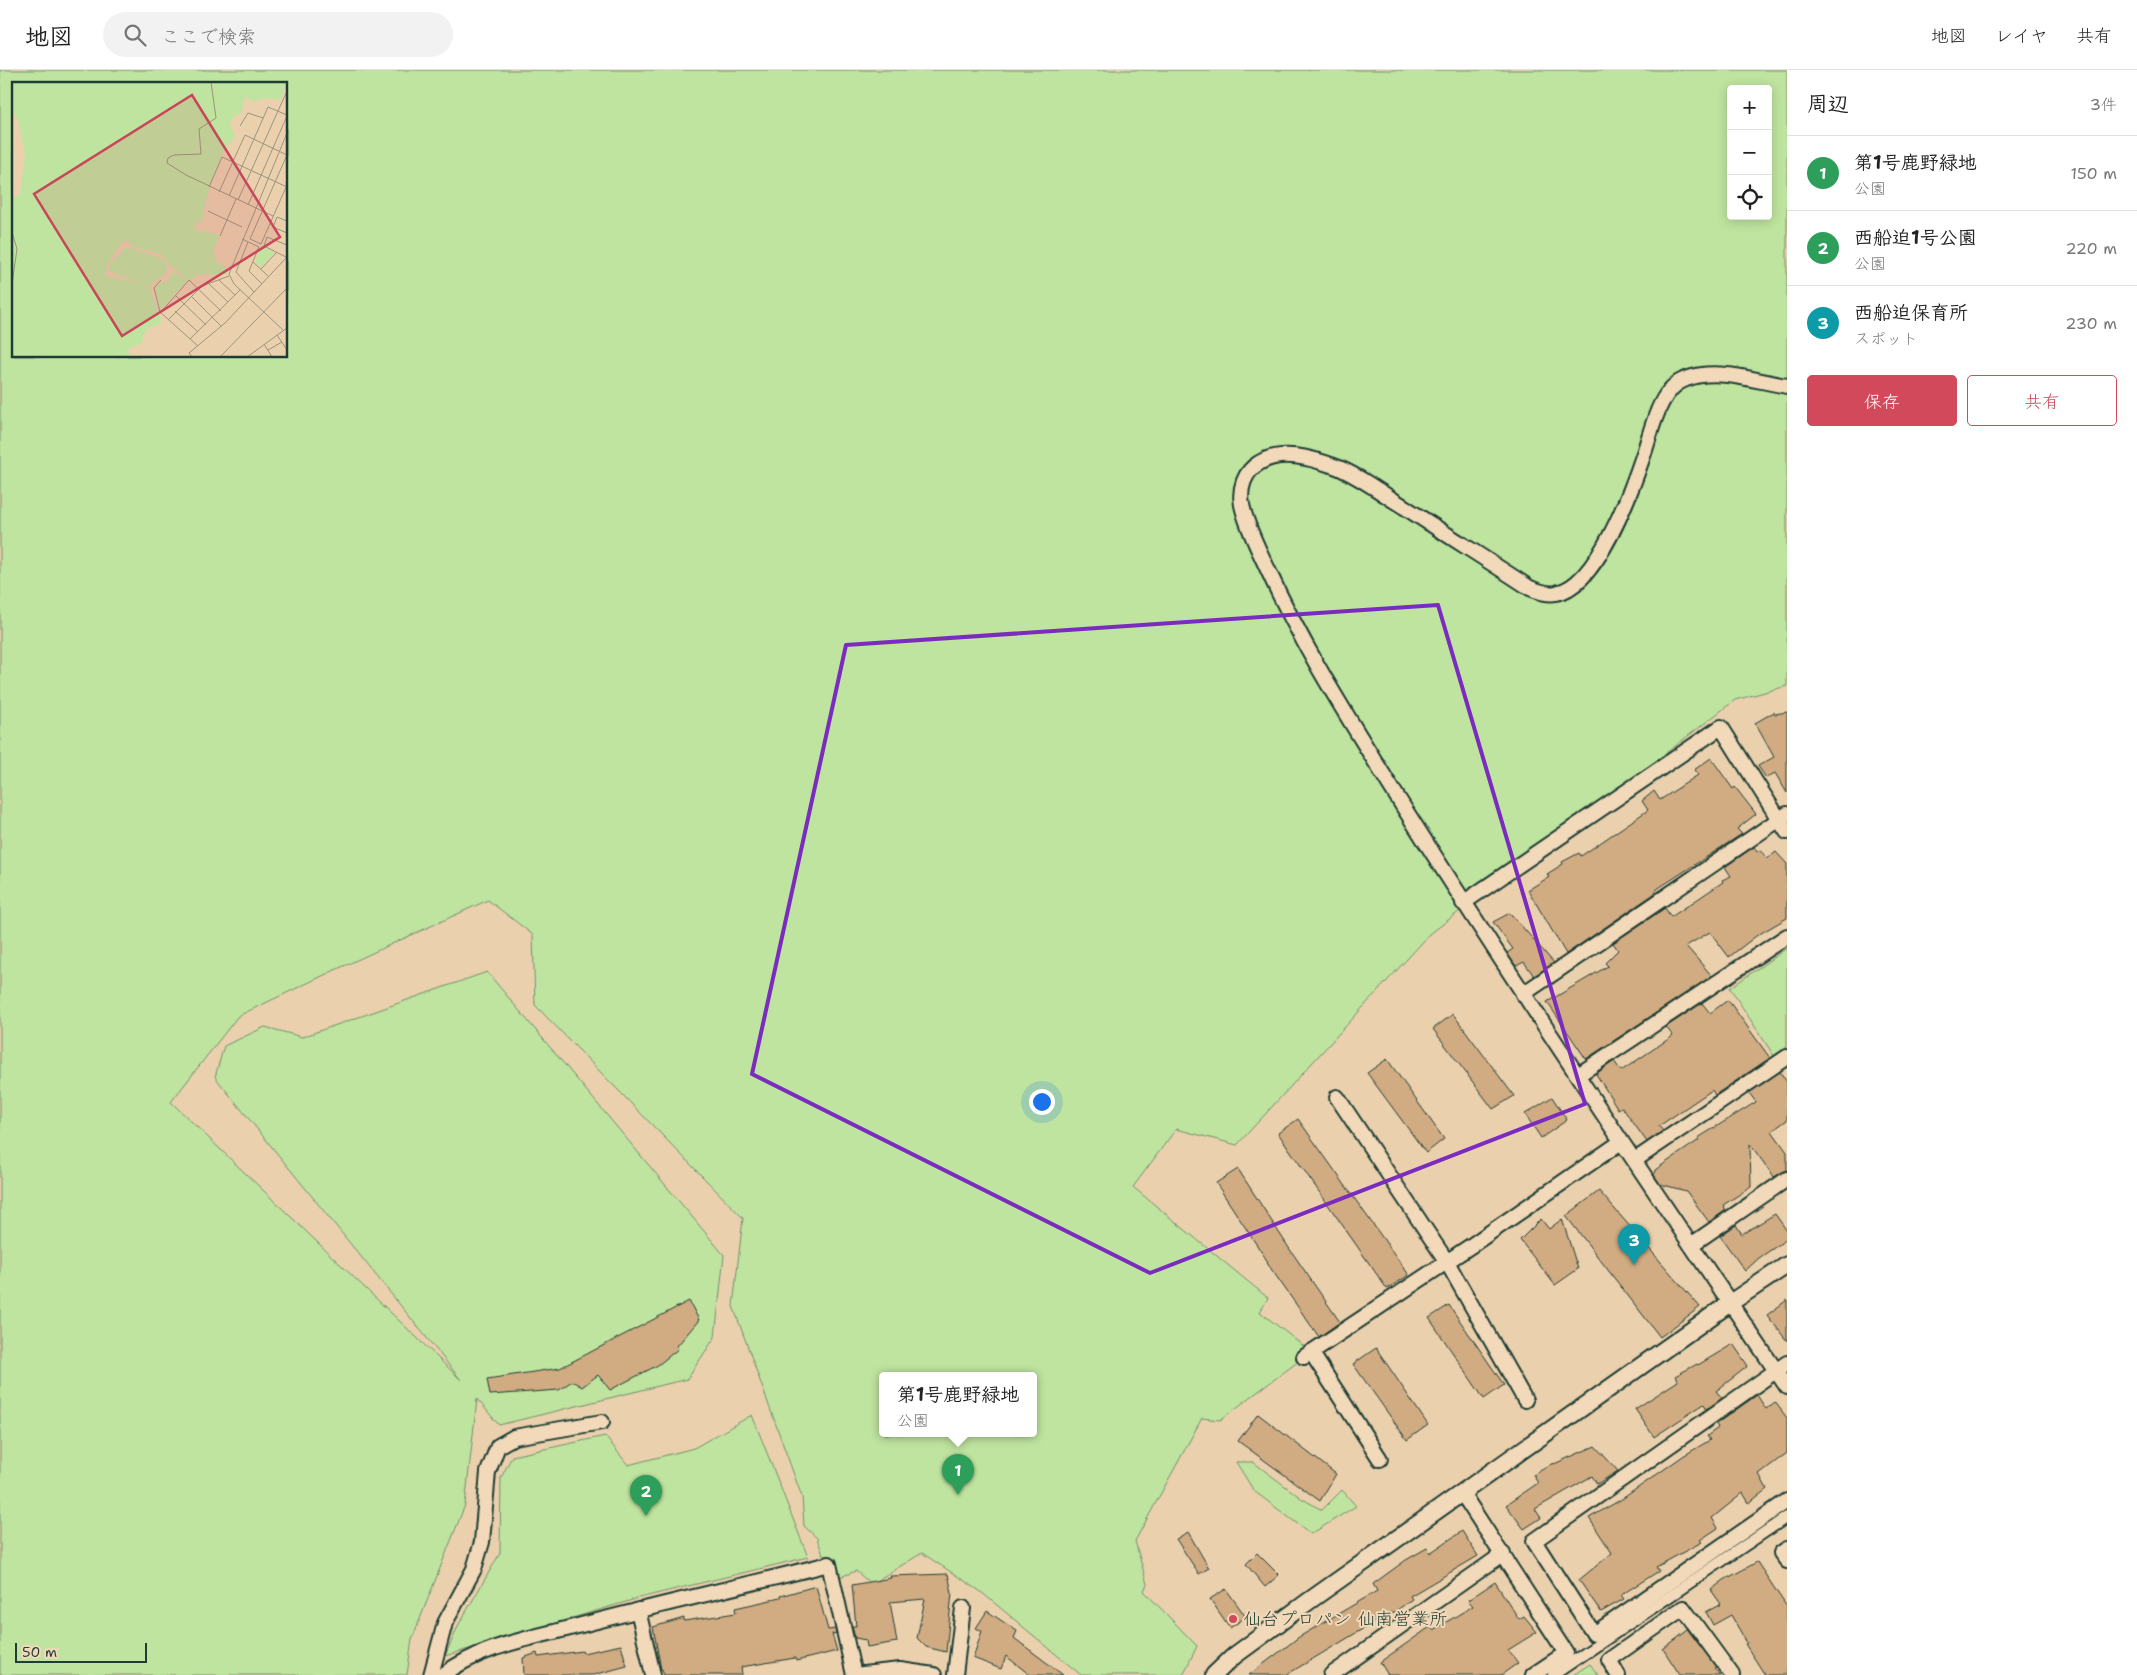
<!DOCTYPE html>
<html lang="ja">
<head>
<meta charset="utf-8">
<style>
  :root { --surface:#fff; --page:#f2f2f2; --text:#222; --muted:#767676; --line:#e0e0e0; --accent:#d1495b }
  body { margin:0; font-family:"Shantell Sans","Klee One",sans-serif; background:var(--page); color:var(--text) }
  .controls { position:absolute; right:15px; top:15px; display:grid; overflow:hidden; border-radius:5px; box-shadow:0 2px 12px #0003 }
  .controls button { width:45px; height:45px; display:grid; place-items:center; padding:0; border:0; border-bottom:1px solid var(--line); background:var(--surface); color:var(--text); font:25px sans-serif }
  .scale { position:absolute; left:15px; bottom:12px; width:132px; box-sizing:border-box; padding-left:5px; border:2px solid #1f3d34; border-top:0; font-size:14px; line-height:18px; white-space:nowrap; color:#1f3d34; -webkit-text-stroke:4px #f2d9b9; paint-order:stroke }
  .you { position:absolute; left:1041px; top:1031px; width:18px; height:18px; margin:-12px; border:4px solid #fff; border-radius:50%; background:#1a73e8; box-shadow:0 0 0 8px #1a73e833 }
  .badge { display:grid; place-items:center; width:32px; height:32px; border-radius:50%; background:var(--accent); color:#fff; font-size:16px; font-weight:700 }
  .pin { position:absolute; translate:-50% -41px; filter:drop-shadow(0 1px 2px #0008) }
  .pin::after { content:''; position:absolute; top:26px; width:18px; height:15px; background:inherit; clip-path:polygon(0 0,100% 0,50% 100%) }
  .popup { position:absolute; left:879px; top:1302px; width:158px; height:65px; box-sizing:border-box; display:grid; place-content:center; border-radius:5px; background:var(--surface); filter:drop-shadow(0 1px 4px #0005); font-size:16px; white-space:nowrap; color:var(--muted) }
  .popup b { font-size:19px; color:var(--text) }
  .popup::after { content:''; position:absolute; left:50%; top:100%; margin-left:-10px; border:10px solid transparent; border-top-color:var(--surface) }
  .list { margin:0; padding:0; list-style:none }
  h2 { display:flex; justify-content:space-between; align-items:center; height:65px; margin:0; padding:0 20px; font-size:21px }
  h2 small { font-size:16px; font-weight:400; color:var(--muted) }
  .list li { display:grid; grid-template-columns:32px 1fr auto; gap:15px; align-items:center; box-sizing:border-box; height:75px; padding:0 20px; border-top:1px solid var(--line) }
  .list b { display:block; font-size:19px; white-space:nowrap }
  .list p { margin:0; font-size:16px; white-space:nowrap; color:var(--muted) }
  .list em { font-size:16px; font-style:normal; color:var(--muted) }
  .actions { display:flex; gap:10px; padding:15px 20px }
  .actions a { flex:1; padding:11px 0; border:1px solid var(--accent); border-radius:5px; text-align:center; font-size:18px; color:var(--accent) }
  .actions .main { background:var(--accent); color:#fff }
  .icon { flex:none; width:28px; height:28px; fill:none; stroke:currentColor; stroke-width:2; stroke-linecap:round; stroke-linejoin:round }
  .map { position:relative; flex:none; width:1787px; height:1605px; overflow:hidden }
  header { display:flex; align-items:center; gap:30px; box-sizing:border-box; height:70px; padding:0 25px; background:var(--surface); border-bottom:1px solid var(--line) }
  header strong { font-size:24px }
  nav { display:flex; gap:28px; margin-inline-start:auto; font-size:18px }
  .search { width:350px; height:45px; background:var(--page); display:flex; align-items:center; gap:12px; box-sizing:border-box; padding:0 18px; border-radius:28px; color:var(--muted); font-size:19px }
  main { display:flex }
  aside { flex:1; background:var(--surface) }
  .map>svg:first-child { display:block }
  .green { fill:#bfe49f; stroke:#6f906a; fill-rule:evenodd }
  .building { fill:#d1ab82; stroke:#1f3d34 }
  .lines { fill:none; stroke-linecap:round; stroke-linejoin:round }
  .pedestrian-casing { stroke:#1f3d34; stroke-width:14 }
  .minor-casing { stroke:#1f3d34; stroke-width:18 }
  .tertiary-casing { stroke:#1f3d34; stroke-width:20 }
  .pedestrian { stroke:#f2d9b9; stroke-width:10 }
  .minor { stroke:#f2d9b9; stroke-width:14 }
  .tertiary { stroke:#f2d9b9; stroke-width:16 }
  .marked { fill:none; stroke:#7b2cbf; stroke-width:4; stroke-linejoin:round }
  .poi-dot { fill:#d1495b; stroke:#f2d9b9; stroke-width:2 }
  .labels { text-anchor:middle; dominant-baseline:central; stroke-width:4; stroke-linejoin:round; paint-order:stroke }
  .poi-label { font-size:18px; fill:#1f3d34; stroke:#f2d9b9; text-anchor:start }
  .inset-road { fill:none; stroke:#99957d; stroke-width:1 }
  .view { fill:#c84859; fill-opacity:0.15; stroke:#c84859; stroke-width:2.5 }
  .inset-edge { fill:none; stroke:#1f3d34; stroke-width:2.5 }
</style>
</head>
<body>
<header>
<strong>地図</strong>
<div class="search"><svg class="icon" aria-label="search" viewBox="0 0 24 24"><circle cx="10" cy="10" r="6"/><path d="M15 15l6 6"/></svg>ここで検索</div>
<nav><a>地図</a><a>レイヤ</a><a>共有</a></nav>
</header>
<main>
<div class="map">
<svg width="1787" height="1605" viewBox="0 0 1787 1605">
  <rect width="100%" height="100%" fill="#ebd0ae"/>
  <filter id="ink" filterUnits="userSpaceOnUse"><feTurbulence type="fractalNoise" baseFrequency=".02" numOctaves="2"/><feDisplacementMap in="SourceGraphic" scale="10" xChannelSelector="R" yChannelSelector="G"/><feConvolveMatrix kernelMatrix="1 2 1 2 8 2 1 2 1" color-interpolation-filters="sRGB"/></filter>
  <g filter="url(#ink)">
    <g class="green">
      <path d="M0,0H1787V616L1735,630L1430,864L1237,1075L1176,1059L1133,1117L1268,1228L1260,1242L1311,1282L1220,1350L1202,1348L1135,1471L1147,1514L1144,1521L1197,1576L1183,1605H1081L980,1521L922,1483L871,1514L856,1501L832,1510L817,1468L804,1456L802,1427L733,1236L743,1148L535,935L533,865L488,830L335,900L238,946L171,1032L461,1310L215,1007L224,976L265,957L302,967L487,902L724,1185L715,1267L687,1309L499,1355L477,1329L465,1435L412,1569L407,1605H0ZM14,14H286V286H14ZM1731,19H1768V146H1731ZM883,1306H1033V1364H883Z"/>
      <polygon points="1787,878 1787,977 1774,986 1730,918"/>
      <polygon points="752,1345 808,1487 639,1528 445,1586 459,1554 500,1483 501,1408 512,1386 605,1366 628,1395 694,1378"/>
      <polygon points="1236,1392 1253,1392 1301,1428 1322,1440 1342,1420 1356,1436 1311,1464 1254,1421"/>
      <polygon points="1590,1594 1598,1605 1573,1605"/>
    </g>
    <g class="building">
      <polygon points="1774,642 1775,644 1787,642 1787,723 1775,703 1766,708 1758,696 1774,687 1755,653"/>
      <polygon points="1711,688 1733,719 1735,717 1756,744 1737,759 1742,764 1657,819 1654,824 1566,884 1528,820 1549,807 1547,804 1563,794 1562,792 1579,783 1581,786 1648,740 1642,731 1654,721 1660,730 1698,705 1694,700"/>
      <polygon points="1754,777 1758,782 1761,780 1767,789 1776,782 1787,794 1787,848 1756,866 1729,887 1710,862 1686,876 1712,906 1586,989 1547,932 1608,896 1605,893 1618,880 1613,873 1665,838 1671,847 1723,812 1722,810 1731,806 1725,797"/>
      <polygon points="1510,843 1554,893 1534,906 1524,892 1516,896 1507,883 1513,879 1493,852"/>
      <polygon points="1728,930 1770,988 1715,1025 1712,1020 1659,1056 1663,1061 1647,1072 1622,1037 1618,1039 1596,1004 1614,991 1621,1001 1673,966 1666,957 1702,933 1710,943"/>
      <polygon points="1453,944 1514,1026 1493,1039 1433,959"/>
      <polygon points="1387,989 1444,1069 1426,1083 1367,1003"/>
      <polygon points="1780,1002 1787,1012 1787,1050 1772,1061 1787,1082 1787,1100 1774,1107 1750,1074 1751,1117 1723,1135 1726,1140 1709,1152 1686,1121 1660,1114 1654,1105 1655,1100 1699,1070 1698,1068 1756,1032 1749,1023"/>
      <polygon points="1552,1027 1567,1050 1541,1068 1525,1044"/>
      <polygon points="1298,1049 1409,1205 1387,1219 1278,1063"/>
      <polygon points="1238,1099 1289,1178 1340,1252 1319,1267 1267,1193 1268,1192 1216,1113"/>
      <polygon points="1599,1121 1700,1237 1660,1267 1566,1146"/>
      <polygon points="1775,1144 1787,1161 1787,1169 1759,1188 1745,1201 1720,1166 1736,1155 1742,1164"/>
      <polygon points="1541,1149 1549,1159 1562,1149 1578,1199 1555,1215 1520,1170"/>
      <polygon points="1787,1230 1787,1271 1767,1245"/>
      <polygon points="689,1231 699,1250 677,1276 678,1279 658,1295 610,1320 598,1305 582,1317 572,1311 559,1320 490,1325 487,1309 560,1298"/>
      <polygon points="1449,1235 1504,1315 1484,1329 1429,1248"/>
      <polygon points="1733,1274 1748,1296 1716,1321 1722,1328 1707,1339 1704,1334 1654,1367 1635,1339 1678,1311 1675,1306 1697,1294 1698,1295"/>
      <polygon points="1376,1278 1428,1355 1407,1370 1353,1294"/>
      <polygon points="1757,1325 1766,1339 1775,1332 1787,1348 1787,1383 1759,1404 1767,1419 1749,1433 1743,1423 1712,1448 1718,1458 1700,1470 1702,1472 1656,1497 1659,1501 1621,1525 1624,1529 1601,1542 1579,1510 1612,1483 1589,1448 1622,1429 1683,1386 1710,1370 1707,1366 1718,1358 1716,1354"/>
      <polygon points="1258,1344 1336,1404 1320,1431 1238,1371"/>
      <polygon points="1595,1376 1618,1401 1597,1414 1592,1406 1535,1439 1541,1448 1524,1459 1506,1435 1538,1413 1533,1405 1553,1393 1554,1394"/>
      <polygon points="1462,1461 1478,1486 1410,1526 1412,1529 1392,1544 1391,1542 1286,1605 1249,1605 1299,1567 1377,1521 1373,1514 1406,1490 1427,1478 1430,1483"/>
      <polygon points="1188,1462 1209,1498 1199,1504 1176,1469"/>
      <polygon points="1257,1483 1279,1505 1265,1517 1246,1494"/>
      <polygon points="1757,1492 1787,1537 1787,1605 1765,1605 1745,1574 1747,1573 1731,1545 1713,1555 1706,1542 1721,1534 1711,1520 1724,1510"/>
      <polygon points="948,1504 952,1523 946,1582 926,1577 917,1568 925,1529 890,1532 897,1572 867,1577 866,1570 855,1568 852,1556 856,1556 852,1515 891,1508 890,1506"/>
      <polygon points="1495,1512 1519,1549 1524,1546 1537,1562 1508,1580 1518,1593 1501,1605 1388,1605 1380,1592 1430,1557 1433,1560 1473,1536 1468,1530"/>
      <polygon points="816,1516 828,1560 835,1559 836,1565 832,1564 837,1581 796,1591 795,1588 741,1597 742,1605 664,1605 662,1599 661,1599 653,1557 684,1548 684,1551 736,1543 735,1538 780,1528 780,1526"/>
      <polygon points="1226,1519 1246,1547 1230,1558 1210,1529"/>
      <polygon points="987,1541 1017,1561 1014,1568 1063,1605 1030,1605 1006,1586 1001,1599 973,1588 982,1561 976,1558"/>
      <polygon points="1688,1560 1716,1597 1714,1598 1720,1605 1680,1605 1663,1579"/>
      <polygon points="621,1575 627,1596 593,1605 524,1605 523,1588 537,1583 538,1587 582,1581 583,1583"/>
    </g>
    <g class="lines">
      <g class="pedestrian-casing">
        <polyline id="pedestrian" points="1553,1605 1787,1447"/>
      </g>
      <g class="minor-casing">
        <g id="minor">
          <path d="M1787,316C1756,311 1717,297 1686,309C1659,318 1652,360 1644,383C1632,419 1597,517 1556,523C1547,525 1538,521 1530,518C1489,491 1447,465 1406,438C1384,425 1357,404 1334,396C1311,388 1281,379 1259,393C1244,402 1239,419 1242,435C1247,458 1259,480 1268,500C1302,575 1346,644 1389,714C1517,918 1652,1118 1787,1317"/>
          <polyline points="1463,833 1721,657 1787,762"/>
          <polyline points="1523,924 1787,744"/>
          <polyline points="1578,1005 1787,866"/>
          <polyline points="1337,1027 1447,1192 1525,1330"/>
          <polyline points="1635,1090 1787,987"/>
          <polyline points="1691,1175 1787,1109"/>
          <polyline points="1311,1282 1380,1389"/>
          <polyline points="1304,1287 1472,1175 1621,1072"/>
          <polyline points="1787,1293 1534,1471 1594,1564 1787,1431"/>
          <polyline points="1462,1423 1566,1583 1533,1605"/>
          <polyline points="1787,1479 1781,1483 1787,1491"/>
          <polyline points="638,1540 653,1605"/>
          <polyline points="431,1605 445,1553 474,1499 482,1472 488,1402 498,1376 514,1367 602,1352"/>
          <path d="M443,1605C479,1577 527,1569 570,1558C656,1535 743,1516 829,1494L854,1605"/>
          <polyline points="854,1605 900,1600 934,1605"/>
          <polyline points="955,1605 963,1538"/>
          <polyline points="1331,1605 1503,1484"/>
          <polyline points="1618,1605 1609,1590 1683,1538 1732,1605"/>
        </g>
      </g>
      <g class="tertiary-casing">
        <polyline id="tertiary" points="1214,1605 1234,1586 1309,1531 1730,1233 1787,1195"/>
      </g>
      <use href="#pedestrian" class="pedestrian"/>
      <use href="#minor" class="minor"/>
      <use href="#tertiary" class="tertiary"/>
    </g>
  </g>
  <path class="marked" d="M1438,535L1585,1034L1150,1203L752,1004L846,575Z"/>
  <circle class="poi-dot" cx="1233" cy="1549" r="5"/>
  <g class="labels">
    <g class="poi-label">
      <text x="1243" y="1549">仙台プロパン 仙南営業所</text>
    </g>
  </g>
  <g transform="translate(12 12)">
    <rect width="275" height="275" fill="#ebd0ae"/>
    <path d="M0,0H274L269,18L252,16L241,20L235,15L231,18L230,31L222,34L218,42L223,54L210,72L196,110L190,139L184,141V148L208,153L202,165L203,179L214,185L215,193L185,192L179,200L155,181L151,173L120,165L116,159H111L95,183L94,194L129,201L96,189L98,182L114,165L151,177L155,185V190L137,204L150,240L134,248L129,262L116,267L118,275H0V116L8,112L13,73L6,38L0,26ZM250,165L263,170L249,185L243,180ZM162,189L175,199L148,228L143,206L151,199L154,201Z" fill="#bfe49f"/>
    <path class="inset-road" d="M199,0L204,36L187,47L189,72L162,73L156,76L155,81L174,93L261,134M228,44L236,31L251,36M275,73L238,157L249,162L275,103M197,105L210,75L275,105M207,110L233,53L275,73M217,114L256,25L275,33M226,118L275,9M236,123L275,34M196,129L230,145M275,139L265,135L261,145L275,151M0,150L5,167L0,202M208,154L224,117M230,157L247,165L237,189L250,202M236,160L224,190L242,210M274,175L252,164L255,155L275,163M241,180L256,194M249,187L265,170M149,198L142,206L148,230L186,264M207,198L223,213M196,201L216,220M163,213L194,243M179,214L209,244M163,229L186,250M149,230L177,198L209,229M157,237L190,204L217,194M271,248L222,202L217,192L275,51M265,253L275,268M178,257L228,208M252,262L260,275M256,268L270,260M180,275L177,271L213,241L275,175M208,275L275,206M235,275L275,246"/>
    <path class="view" d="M180,13L268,155L110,254L22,112Z"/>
    <rect width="275" height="275" class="inset-edge"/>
  </g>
</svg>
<div class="controls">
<button>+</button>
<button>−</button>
<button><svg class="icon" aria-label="locate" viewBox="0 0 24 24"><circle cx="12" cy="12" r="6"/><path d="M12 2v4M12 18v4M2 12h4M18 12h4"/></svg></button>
</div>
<div class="scale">50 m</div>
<div class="you"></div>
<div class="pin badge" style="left:958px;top:1425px;background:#2e9e5b">1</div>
<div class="popup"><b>第1号鹿野緑地</b>公園</div>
<div class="pin badge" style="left:646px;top:1446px;background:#2e9e5b">2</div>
<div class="pin badge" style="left:1634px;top:1195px;background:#0f9aa8">3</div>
</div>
<aside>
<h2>周辺<small>3件</small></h2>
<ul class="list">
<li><span class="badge" style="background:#2e9e5b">1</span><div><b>第1号鹿野緑地</b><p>公園</p></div><em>150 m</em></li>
<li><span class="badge" style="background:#2e9e5b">2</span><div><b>西船迫1号公園</b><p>公園</p></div><em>220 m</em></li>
<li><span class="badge" style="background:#0f9aa8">3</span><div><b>西船迫保育所</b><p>スポット</p></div><em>230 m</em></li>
</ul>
<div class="actions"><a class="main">保存</a><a>共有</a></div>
</aside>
</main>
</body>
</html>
